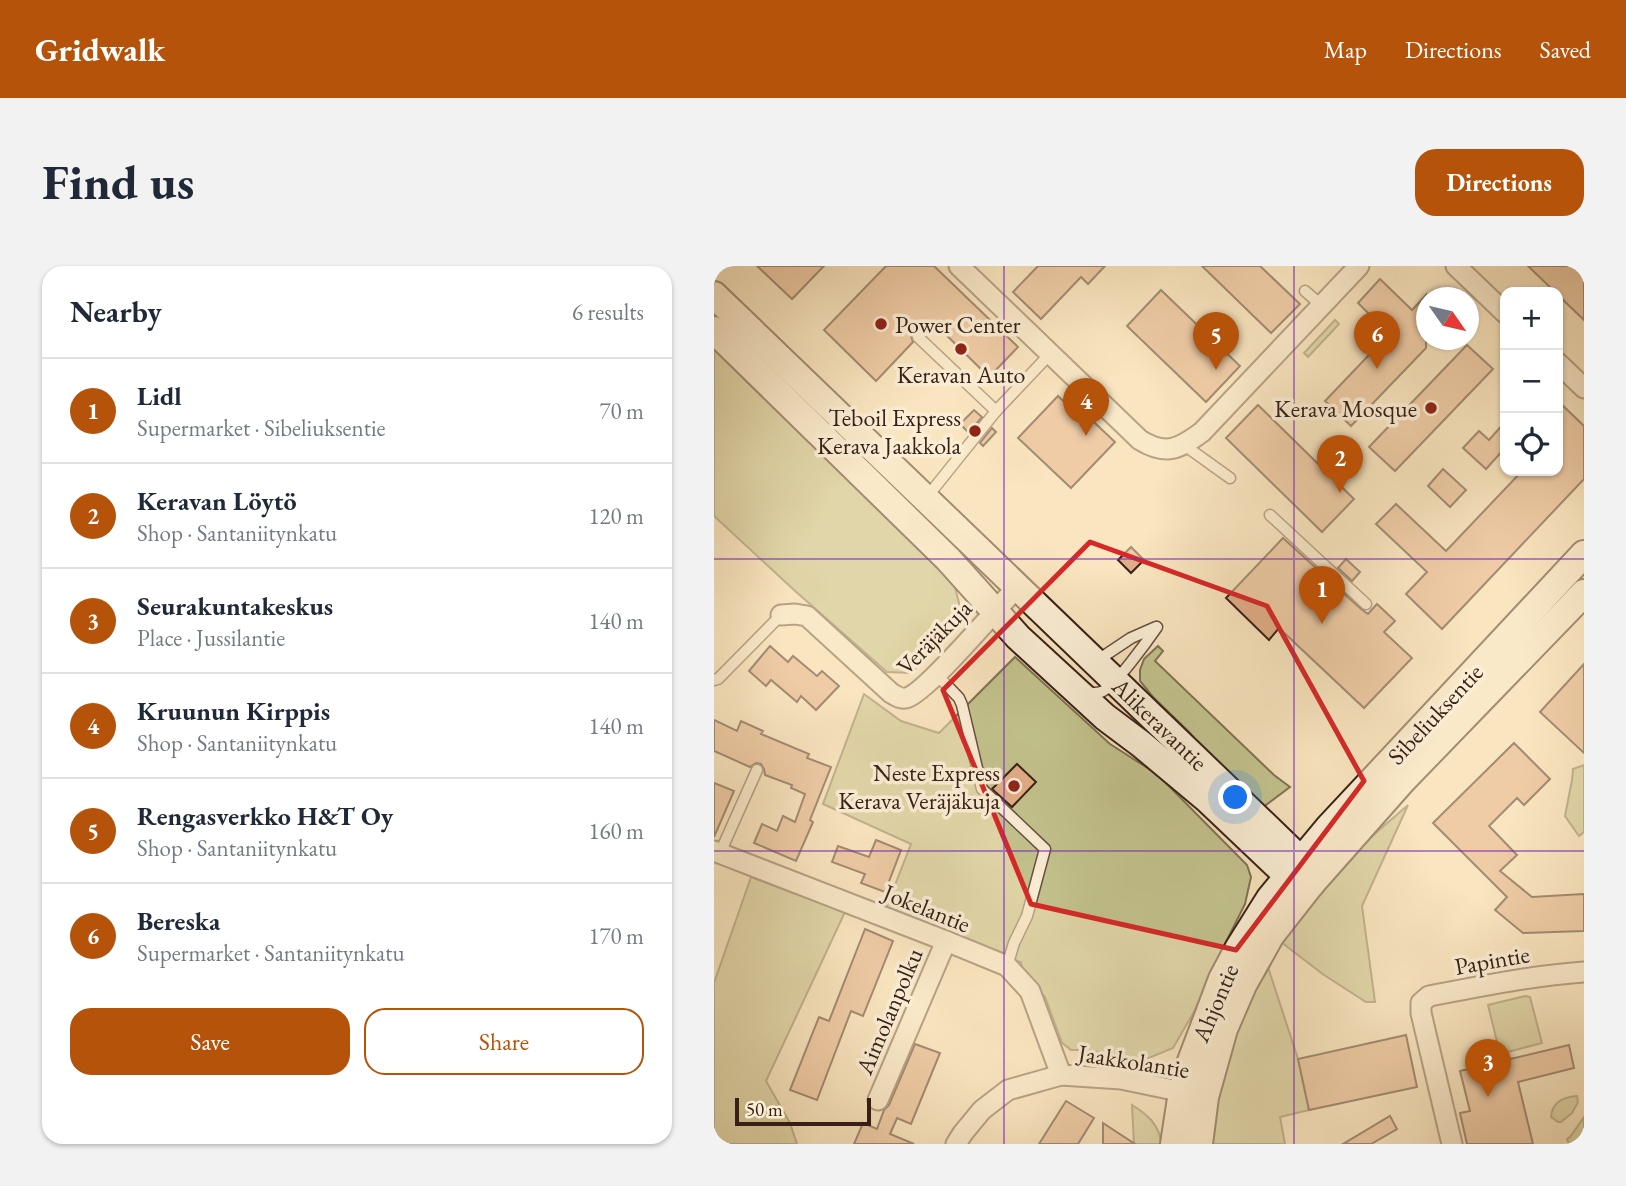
<!DOCTYPE html>
<html lang="en">
<head>
<meta charset="utf-8">
<style>
  :root { --surface:#fff; --page:#f2f2f3; --text:#1f2937; --muted:#747a83; --line:#e0e1e3; --accent:#b45309 }
  body { margin:0; font-family:"EB Garamond",serif; background:var(--page); color:var(--text) }
  .controls { position:absolute; right:21px; top:21px; display:grid; overflow:hidden; border-radius:14px; box-shadow:0 2px 5px #0004 }
  .controls button { width:63px; height:63px; display:grid; place-items:center; padding:0; border:0; border-bottom:2px solid var(--line); background:var(--surface); color:var(--text); font:35px sans-serif }
  .compass { position:absolute; left:702px; top:21px; width:63px; height:63px; border-radius:50%; background:var(--surface); box-shadow:0 2px 5px #0004; rotate:124deg }
  .scale { position:absolute; left:21px; bottom:18px; width:136px; box-sizing:border-box; padding-left:7px; border:4px solid #382017; border-top:0; font-size:19px; line-height:24px; white-space:nowrap; color:#382017; -webkit-text-stroke:5px #fbeed5; paint-order:stroke }
  .you { position:absolute; left:522px; top:532px; width:24px; height:24px; margin:-18px; border:5px solid #fff; border-radius:50%; background:#1a73e8; box-shadow:0 0 0 10px #1a73e833 }
  .badge { display:grid; place-items:center; width:46px; height:46px; border-radius:50%; background:var(--accent); color:#fff; font-size:23px; font-weight:700 }
  .pin { position:absolute; translate:-50% -58px; filter:drop-shadow(0 2px 4px #0008) }
  .pin::after { content:''; position:absolute; top:37px; width:24px; height:21px; background:inherit; clip-path:polygon(0 0,100% 0,50% 100%) }
  .list { margin:0; padding:0; list-style:none }
  h2 { display:flex; justify-content:space-between; align-items:center; height:91px; margin:0; padding:0 28px; font-size:30px }
  h2 small { font-size:23px; font-weight:400; color:var(--muted) }
  .list li { display:grid; grid-template-columns:46px 1fr auto; gap:21px; align-items:center; box-sizing:border-box; height:105px; padding:0 28px; border-top:2px solid var(--line) }
  .list b { display:block; font-size:26px; white-space:nowrap }
  .list p { margin:0; font-size:23px; white-space:nowrap; color:var(--muted) }
  .list em { font-size:23px; font-style:normal; color:var(--muted) }
  .actions { display:flex; gap:14px; padding:21px 28px }
  .actions a { flex:1; padding:16px 0; border:2px solid var(--accent); border-radius:21px; text-align:center; font-size:24px; color:var(--accent) }
  .actions .main { background:var(--accent); color:#fff }
  .icon { flex:none; width:38px; height:38px; fill:none; stroke:currentColor; stroke-width:2; stroke-linecap:round; stroke-linejoin:round }
  .map { position:relative; flex:none; width:870px; height:878px; overflow:hidden; border-radius:21px }
  header { display:flex; align-items:center; gap:42px; box-sizing:border-box; height:98px; padding:0 35px; background:var(--accent); color:#fff }
  header strong { font-size:33px }
  nav { display:flex; gap:38px; margin-inline-start:auto; font-size:24px }
  .intro { display:flex; align-items:center; justify-content:space-between; box-sizing:border-box; height:168px; padding:0 42px }
  h1 { margin:0; font-size:49px }
  .button { padding:18px 32px; border-radius:21px; background:var(--accent); color:#fff; font-size:24px; font-weight:700 }
  main { display:flex; gap:42px; padding:0 42px }
  aside { flex:1; background:var(--surface); border-radius:21px; box-shadow:0 2px 5px #0004 }
  .map>svg:first-child { display:block }
  .green { fill:#c3c38e; stroke:#7e7252; stroke-width:2 }
  .building { fill:#e2ae87; stroke:#382017; stroke-width:2 }
  .lines { fill:none; stroke-linecap:round; stroke-linejoin:round }
  .lane-casing { stroke:#685141; stroke-width:13 }
  .street-casing { stroke:#685141; stroke-width:23 }
  .secondary-casing { stroke:#382017; stroke-width:30 }
  .lane { stroke:#fbeed5; stroke-width:10 }
  .street { stroke:#fbeed5; stroke-width:19 }
  .secondary { stroke:#fbeed5; stroke-width:26 }
  .marked { fill:none; stroke:#d62828; stroke-width:5; stroke-linejoin:round }
  .grid { fill:none; stroke:#7b2cbf; stroke-width:2; stroke-opacity:0.55 }
  .poi-dot { fill:#8f2418; stroke:#fbeed5; stroke-width:2.5 }
  .labels { text-anchor:middle; dominant-baseline:central; stroke-width:7; stroke-linejoin:round; paint-order:stroke }
  .poi-label { font-size:24px; fill:#382017; stroke:#fbeed5; text-anchor:end }
  .street-label { font-size:24px; fill:#382017; stroke:#fbeed5 }
</style>
</head>
<body>
<header>
<strong>Gridwalk</strong>
<nav><a>Map</a><a>Directions</a><a>Saved</a></nav>
</header>
<div class="intro"><h1>Find us</h1><a class="button">Directions</a></div>
<main>
<aside>
<h2>Nearby<small>6 results</small></h2>
<ul class="list">
<li><span class="badge">1</span><div><b>Lidl</b><p>Supermarket · Sibeliuksentie</p></div><em>70 m</em></li>
<li><span class="badge">2</span><div><b>Keravan Löytö</b><p>Shop · Santaniitynkatu</p></div><em>120 m</em></li>
<li><span class="badge">3</span><div><b>Seurakuntakeskus</b><p>Place · Jussilantie</p></div><em>140 m</em></li>
<li><span class="badge">4</span><div><b>Kruunun Kirppis</b><p>Shop · Santaniitynkatu</p></div><em>140 m</em></li>
<li><span class="badge">5</span><div><b>Rengasverkko H&amp;T Oy</b><p>Shop · Santaniitynkatu</p></div><em>160 m</em></li>
<li><span class="badge">6</span><div><b>Bereska</b><p>Supermarket · Santaniitynkatu</p></div><em>170 m</em></li>
</ul>
<div class="actions"><a class="main">Save</a><a>Share</a></div>
</aside>
<div class="map">
<svg width="870" height="878" viewBox="0 0 870 878">
  <rect width="100%" height="100%" fill="#f9e5bf"/>
  <filter id="stains"><feTurbulence type="fractalNoise" baseFrequency=".00286" numOctaves="4"/><feColorMatrix values="0 0 0 0 .2 0 0 0 0 .09 0 0 0 0 .02 0 0 0 .5 -.17"/></filter>
  <radialGradient id="worn" r=".72"><stop offset=".6" stop-color="#630" stop-opacity="0"/><stop offset="1" stop-color="#630" stop-opacity=".3"/></radialGradient>
  <g class="green">
    <polygon points="621,54 625,58 594,91 590,87"/>
    <polygon points="0,81 240,317 249,353 197,407 173,406 80,324 0,250"/>
    <polygon points="444,380 449,385 441,395 560,509 576,521 548,542 508,508 476,467 439,431 426,415 426,404 430,393"/>
    <polygon points="301,391 396,478 443,508 533,599 537,611 531,638 508,684 481,744 459,782 430,794 373,784 357,784 348,777 331,731 310,710 307,696 284,690 172,642 197,578 109,538 150,428 187,455 225,467"/>
    <polygon points="870,499 870,566 865,570 851,550 858,514 859,503"/>
    <polygon points="694,539 648,640 661,736 652,736 610,709 567,676 621,608 656,572"/>
    <polygon points="37,611 131,646 52,815 76,857 83,878 0,878 0,717"/>
    <polygon points="553,698 584,793 595,844 566,851 571,878 492,878 518,765"/>
    <polygon points="811,730 816,731 828,777 786,788 774,739"/>
    <path d="M863,830L864,836L858,847L847,856H844L837,851C838,836 849,831 863,830Z"/>
    <path d="M418,839C433,848 446,859 447,878H420Z"/>
    <polygon points="870,851 870,878 855,878 853,873 856,871"/>
  </g>
  <g class="building">
    <polygon points="43,0 110,0 78,33"/>
    <polygon points="172,0 220,0 304,81 275,111 219,56 209,66 205,64 199,65 197,70 199,76 162,115 110,64"/>
    <polygon points="324,0 391,0 374,18 367,11 327,53 299,26"/>
    <polygon points="488,0 546,0 586,38 557,67"/>
    <polygon points="814,0 870,0 870,54 844,29 844,26 841,26"/>
    <polygon points="666,13 698,44 712,29 712,82 637,160 611,135 675,68 644,37"/>
    <polygon points="447,24 526,100 492,136 413,60"/>
    <polygon points="753,79 779,103 681,205 655,181"/>
    <polygon points="344,130 361,146 365,142 401,176 357,222 304,172"/>
    <polygon points="844,135 870,160 870,213 728,363 692,328 713,306 662,258 682,238 732,285 808,205 844,205"/>
    <polygon points="544,139 640,233 608,266 512,172"/>
    <polygon points="260,144 268,151 255,167 246,158"/>
    <polygon points="791,156 791,182 772,203 749,182 765,165 775,174"/>
    <polygon points="278,162 282,166 269,180 266,177"/>
    <polygon points="729,203 752,224 736,241 714,220"/>
    <polygon points="569,272 647,343 654,348 663,338 681,355 670,366 698,392 650,442 565,362 555,374 512,332"/>
    <polygon points="417,281 430,294 417,307 404,294"/>
    <polygon points="632,293 646,306 638,315 624,302"/>
    <polygon points="56,380 74,396 79,390 103,410 108,405 125,420 102,444 87,430 83,436 57,414 52,420 35,405"/>
    <polygon points="870,398 870,487 826,446"/>
    <polygon points="0,454 23,465 27,455 49,465 47,468 95,488 93,492 117,501 96,554 99,556 82,595 40,577 48,558 63,565 69,550 81,556 91,528 77,522 78,519 51,509 50,503 47,498 42,497 36,501 0,485"/>
    <polygon points="800,477 836,513 810,539 803,532 775,560 803,589 786,605 818,631 870,628 870,665 809,667 781,644 793,631 719,557"/>
    <polygon points="303,498 322,516 298,541 278,523"/>
    <polygon points="0,517 20,525 0,571"/>
    <polygon points="162,574 187,584 171,626 147,617 151,608 118,596 124,580 155,591"/>
    <polygon points="151,663 179,675 149,750 137,745 103,834 76,824 105,751 115,755"/>
    <polygon points="692,769 703,821 595,844 584,793"/>
    <polygon points="201,778 226,787 197,858 183,852 176,868 200,878 140,878 149,857 163,863 170,844 175,839"/>
    <polygon points="855,779 860,802 804,816 819,878 753,878 746,847 756,845 746,805"/>
    <polygon points="352,835 380,852 364,878 325,878"/>
    <polygon points="676,850 683,863 657,878 629,878"/>
    <polygon points="389,857 421,878 389,878"/>
  </g>
  <g class="lines">
    <g class="lane-casing">
      <g id="lane">
        <polyline points="591,25 607,39"/>
        <polyline points="204,71 282,145"/>
        <polyline points="470,179 516,212"/>
        <polyline points="213,231 282,145 336,88"/>
        <polyline points="556,249 652,338"/>
        <polyline points="381,392 390,390 417,372 442,361"/>
        <polyline points="222,408 245,432 248,439 268,523 331,583 313,650 300,677 293,700"/>
        <polyline points="0,414 4,413 67,349"/>
        <path d="M372,426C377,427 384,428 389,425C401,420 434,374 443,361"/>
        <polyline points="6,587 43,504"/>
      </g>
    </g>
    <g class="street-casing">
      <g id="street">
        <path d="M245,0L426,174C452,190 465,183 488,166L645,0"/>
        <polyline points="742,0 791,47"/>
        <polyline points="844,97 870,122"/>
        <path d="M67,349L81,348L93,350L177,427C182,430 186,433 192,432C211,428 285,340 303,321"/>
        <polyline points="0,585 232,675 293,700 316,725 347,809"/>
        <polyline points="164,834 232,675"/>
        <polyline points="242,878 249,867 268,844 294,824 347,809 407,813 479,828"/>
        <path d="M738,878L707,747V737L715,730C767,720 817,710 870,706"/>
      </g>
    </g>
    <g class="secondary-casing">
      <g id="secondary">
        <polyline points="0,29 587,594 597,618"/>
        <polyline points="0,64 234,293 304,371 391,451 427,478 494,534 574,610 597,618"/>
        <polyline points="460,878 468,826 474,803 499,737 508,713 524,683 556,632 614,562 870,288"/>
        <polyline points="485,878 491,831 510,763 529,719 557,669 597,618 689,514 870,327"/>
      </g>
    </g>
    <use href="#lane" class="lane"/>
    <use href="#street" class="street"/>
    <use href="#secondary" class="secondary"/>
  </g>
  <path d="M0 0H870V878H0ZM376,276L553,340L650,515L522,684L317,638L229,424Z" fill="#f9e5bf" fill-opacity=".55" fill-rule="evenodd"/>
  <path class="marked" d="M376,276L553,340L650,515L522,684L317,638L229,424Z"/>
  <path class="grid" d="M290,0V878M580,0V878M0,293H870M0,585H870"/>
  <g class="poi-dot">
    <circle cx="167" cy="58" r="7"/>
    <circle cx="247" cy="83" r="7"/>
    <circle cx="717" cy="142" r="7"/>
    <circle cx="261" cy="165" r="7"/>
    <circle cx="300" cy="520" r="7"/>
  </g>
  <g class="labels">
    <g class="poi-label">
      <text x="181" y="58" text-anchor="start">Power Center</text>
      <text x="247" y="108" text-anchor="middle">Keravan Auto</text>
      <text x="703" y="142">Kerava Mosque</text>
      <text x="247" y="151">Teboil Express<tspan x="247" dy="28">Kerava Jaakkola</tspan></text>
      <text x="286" y="506">Neste Express<tspan x="286" dy="28">Kerava Veräjäkuja</tspan></text>
    </g>
    <g class="street-label">
      <text transform="translate(220 371) rotate(-45)">Veräjäkuja</text>
      <text transform="translate(721 448) rotate(-47)">Sibeliuksentie</text>
      <text transform="translate(446 458) rotate(44)">Alikeravantie</text>
      <text transform="translate(213 642) rotate(22)">Jokelantie</text>
      <text transform="translate(778 694) rotate(-10)">Papintie</text>
      <text transform="translate(501 737) rotate(-67)">Ahjontie</text>
      <text transform="translate(175 745) rotate(-67)">Aimolanpolku</text>
      <text transform="translate(420 795) rotate(9)">Jaakkolantie</text>
    </g>
  </g>
  <rect width="100%" height="100%" filter="url(#stains)"/>
  <rect width="100%" height="100%" fill="url(#worn)"/>
</svg>
<div class="controls">
<button>+</button>
<button>−</button>
<button><svg class="icon" aria-label="locate" viewBox="0 0 24 24"><circle cx="12" cy="12" r="6"/><path d="M12 2v4M12 18v4M2 12h4M18 12h4"/></svg></button>
</div>
<svg class="compass" viewBox="-18 -18 36 36"><path d="M0-13l5 13h-10z" fill="#e53935"/><path d="M0 13l5-13h-10z" fill="#747a83"/></svg>
<div class="scale">50 m</div>
<div class="you"></div>
<div class="pin badge" style="left:608px;top:358px">1</div>
<div class="pin badge" style="left:626px;top:227px">2</div>
<div class="pin badge" style="left:774px;top:831px">3</div>
<div class="pin badge" style="left:372px;top:170px">4</div>
<div class="pin badge" style="left:502px;top:104px">5</div>
<div class="pin badge" style="left:663px;top:103px">6</div>
</div>
</main>
</body>
</html>
